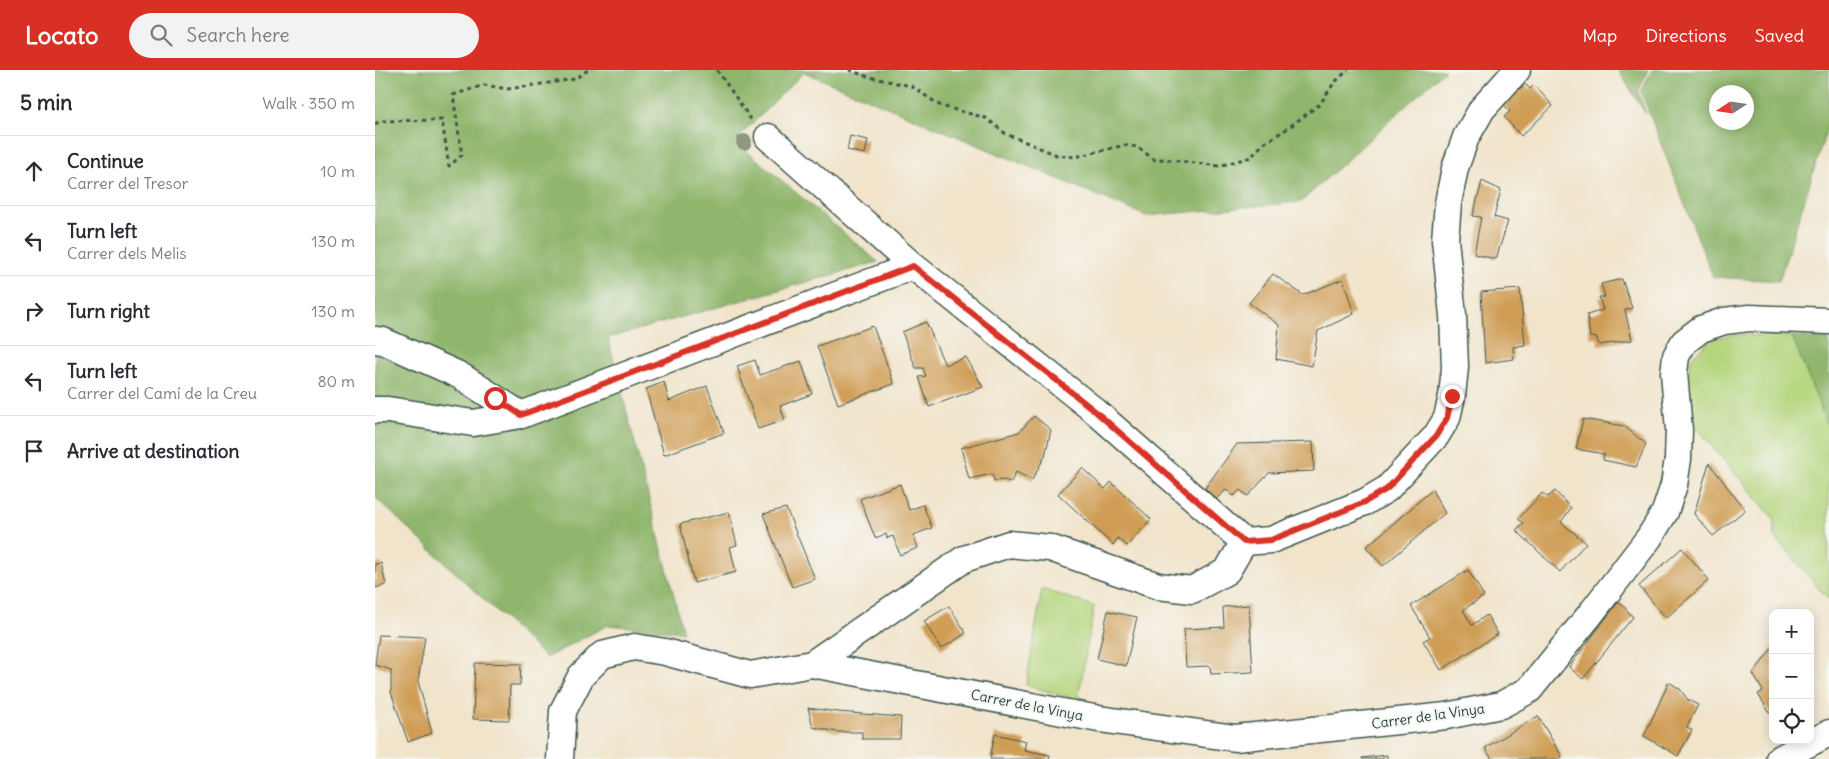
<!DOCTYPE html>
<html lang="en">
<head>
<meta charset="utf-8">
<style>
  :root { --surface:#fff; --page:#f2f2f3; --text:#2b2b33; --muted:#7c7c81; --line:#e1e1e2; --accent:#d93025 }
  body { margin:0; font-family:Delius,sans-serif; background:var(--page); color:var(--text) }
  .controls { position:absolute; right:15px; bottom:15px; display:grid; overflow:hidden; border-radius:10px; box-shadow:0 2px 12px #0003 }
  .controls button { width:45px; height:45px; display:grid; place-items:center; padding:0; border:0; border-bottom:1px solid var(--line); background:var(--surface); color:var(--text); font:25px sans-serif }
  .compass { position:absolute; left:1334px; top:15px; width:45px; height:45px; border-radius:50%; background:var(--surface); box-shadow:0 2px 12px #0003; rotate:258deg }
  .stop { position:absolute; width:15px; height:15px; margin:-11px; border:4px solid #d93025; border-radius:50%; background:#fff }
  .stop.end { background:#d93025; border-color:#fff; box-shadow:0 1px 5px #0008 }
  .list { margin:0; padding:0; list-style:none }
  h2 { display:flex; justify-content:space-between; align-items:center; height:65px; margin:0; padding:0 20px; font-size:21px }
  h2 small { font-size:16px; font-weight:400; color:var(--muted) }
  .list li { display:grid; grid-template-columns:32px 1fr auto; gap:15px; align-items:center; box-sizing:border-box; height:70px; padding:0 20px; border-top:1px solid var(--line) }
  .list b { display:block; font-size:19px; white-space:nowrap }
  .list p { margin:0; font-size:16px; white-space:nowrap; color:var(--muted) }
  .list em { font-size:16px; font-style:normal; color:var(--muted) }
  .icon { flex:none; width:28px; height:28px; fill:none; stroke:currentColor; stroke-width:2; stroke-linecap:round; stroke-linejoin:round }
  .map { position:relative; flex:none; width:1454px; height:689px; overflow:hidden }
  header { display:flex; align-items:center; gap:30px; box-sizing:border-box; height:70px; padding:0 25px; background:var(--accent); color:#fff }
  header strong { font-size:24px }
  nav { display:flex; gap:28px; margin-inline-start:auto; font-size:18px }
  .search { width:350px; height:45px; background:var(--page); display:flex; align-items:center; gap:12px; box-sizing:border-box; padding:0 18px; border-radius:28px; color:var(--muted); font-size:19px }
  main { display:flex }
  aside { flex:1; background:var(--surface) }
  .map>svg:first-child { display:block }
  .green { fill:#b4d57c; stroke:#6a8958 }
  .forest { fill:#8fb66c; stroke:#577a50; fill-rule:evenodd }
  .building { fill:#cf9d55 }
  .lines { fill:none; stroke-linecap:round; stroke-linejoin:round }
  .minor-casing { stroke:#3e564b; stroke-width:29 }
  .path { stroke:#3e564b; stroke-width:3; stroke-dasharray:4 4; stroke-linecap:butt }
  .minor { stroke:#fff; stroke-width:26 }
  .tree { fill:#8e9980 }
  .route { stroke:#d93025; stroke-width:6 }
  .labels { text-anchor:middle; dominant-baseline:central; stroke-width:4; stroke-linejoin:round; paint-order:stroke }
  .street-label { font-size:14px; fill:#1f3d34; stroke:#f6f6f2 }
</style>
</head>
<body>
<header>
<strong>Locato</strong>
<div class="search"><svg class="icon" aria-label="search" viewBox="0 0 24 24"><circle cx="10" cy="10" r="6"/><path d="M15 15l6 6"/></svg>Search here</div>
<nav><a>Map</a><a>Directions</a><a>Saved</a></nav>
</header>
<main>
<aside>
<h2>5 min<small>Walk · 350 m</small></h2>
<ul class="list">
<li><svg class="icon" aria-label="ahead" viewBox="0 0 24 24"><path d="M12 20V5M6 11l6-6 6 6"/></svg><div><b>Continue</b><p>Carrer del Tresor</p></div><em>10 m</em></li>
<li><svg class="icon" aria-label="left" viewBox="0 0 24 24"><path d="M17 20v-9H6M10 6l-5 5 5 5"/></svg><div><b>Turn left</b><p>Carrer dels Melis</p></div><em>130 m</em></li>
<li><svg class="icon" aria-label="right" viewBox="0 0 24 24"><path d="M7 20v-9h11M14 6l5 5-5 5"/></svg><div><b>Turn right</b></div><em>130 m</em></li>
<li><svg class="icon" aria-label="left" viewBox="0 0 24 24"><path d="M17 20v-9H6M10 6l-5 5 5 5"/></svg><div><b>Turn left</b><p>Carrer del Camí de la Creu</p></div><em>80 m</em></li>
<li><svg class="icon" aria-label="arrive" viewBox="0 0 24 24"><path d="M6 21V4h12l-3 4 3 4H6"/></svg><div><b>Arrive at destination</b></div></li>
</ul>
</aside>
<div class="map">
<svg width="1454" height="689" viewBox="0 0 1454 689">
  <rect width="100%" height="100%" fill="#f6f6f2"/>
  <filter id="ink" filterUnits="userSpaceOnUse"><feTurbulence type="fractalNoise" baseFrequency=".02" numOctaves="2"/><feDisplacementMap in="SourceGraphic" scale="10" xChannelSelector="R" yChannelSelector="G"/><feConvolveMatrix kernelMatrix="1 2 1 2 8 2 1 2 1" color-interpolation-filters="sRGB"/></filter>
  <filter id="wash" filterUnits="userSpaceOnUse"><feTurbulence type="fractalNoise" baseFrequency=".0096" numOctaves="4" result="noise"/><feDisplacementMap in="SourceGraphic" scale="20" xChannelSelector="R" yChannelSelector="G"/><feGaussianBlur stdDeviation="1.12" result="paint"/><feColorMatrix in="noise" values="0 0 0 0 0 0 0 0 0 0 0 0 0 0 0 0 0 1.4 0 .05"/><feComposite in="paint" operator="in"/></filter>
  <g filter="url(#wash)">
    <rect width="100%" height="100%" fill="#f1e4cb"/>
    <g class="green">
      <polygon points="1361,265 1417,266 1454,359 1454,530 1399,466 1399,449 1316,351 1311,313 1317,287 1338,268"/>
      <polygon points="667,519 719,536 703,630 651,615"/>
    </g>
    <g class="forest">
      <polygon points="0,0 1070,0 926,132 771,146 429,2 360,71 503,192 233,268 308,562 233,555 171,588 0,427"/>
      <polygon points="1243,0 1273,0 1263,22 1271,44"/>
      <path d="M1277,0H1454V52L1404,211L1338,207L1266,22ZM1372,22V52H1342V22Z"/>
      <polygon points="1417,266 1454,269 1454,359"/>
    </g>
    <g id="blocks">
      <g class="building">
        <polygon points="1150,14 1155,19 1159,15 1178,36 1146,66 1129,47 1135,41 1128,34"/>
        <polygon points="475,66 493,70 490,84 472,80"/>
        <polygon points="1107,111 1126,120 1119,147 1133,151 1121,189 1099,184 1106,147 1098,146"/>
        <polygon points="898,204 928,225 968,209 979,244 943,261 937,296 901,289 904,255 874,233"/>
        <polygon points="1247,209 1257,238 1250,240 1257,270 1224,275 1222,268 1215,267 1212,245 1228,240 1224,227 1230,227 1226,214"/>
        <polygon points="1145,219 1150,275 1138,277 1139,289 1110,293 1106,222"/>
        <polygon points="551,252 570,295 591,287 608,317 554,337 544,307 551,306 548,298 541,298 527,262"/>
        <polygon points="498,256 519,314 463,334 442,276"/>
        <polygon points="380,290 385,305 426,291 437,324 405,336 410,350 383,359 362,296"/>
        <polygon points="289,312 294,331 332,316 349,363 289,385 271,319"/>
        <polygon points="659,346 676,360 670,386 657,410 641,402 636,412 629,410 619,411 617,404 594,409 586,378 644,362"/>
        <polygon points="1208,349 1249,356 1271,374 1261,397 1228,390 1229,384 1201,379"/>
        <polygon points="938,372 939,401 894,403 873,426 865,420 859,426 851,420 841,429 830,418 862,374"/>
        <polygon points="1334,393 1370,440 1338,466 1319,444"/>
        <polygon points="707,398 730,419 736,412 776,449 752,476 743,468 738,475 683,424"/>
        <polygon points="525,414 534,440 548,435 557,458 538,465 543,478 525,485 518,466 512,468 511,464 500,468 485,429"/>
        <polygon points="1057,420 1070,443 1008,496 991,477"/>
        <polygon points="1180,421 1196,438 1186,452 1211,473 1185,502 1141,460 1149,453 1143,449 1167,423 1173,427"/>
        <polygon points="411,438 440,509 417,517 388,444"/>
        <polygon points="354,442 362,475 355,477 361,502 319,513 305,454"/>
        <polygon points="1307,478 1334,510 1291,548 1264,516"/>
        <polygon points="6,493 11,515 0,518 0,494"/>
        <polygon points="1093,500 1109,526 1088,540 1097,555 1112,545 1123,564 1066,600 1048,571 1055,567 1036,536"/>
        <polygon points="1244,531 1258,547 1208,609 1194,597"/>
        <polygon points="874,535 878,602 836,604 835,596 811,597 809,559 849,557 848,537"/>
        <polygon points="574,536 591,563 566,579 549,551"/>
        <polygon points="733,541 762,547 751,596 722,589"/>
        <polygon points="4,565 50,567 43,611 57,663 33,672 16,622 16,600 0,595"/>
        <polygon points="1398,577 1398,641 1394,642 1383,624 1388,621 1378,604"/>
        <polygon points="100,593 146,594 145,615 135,615 134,650 98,649"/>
        <polygon points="1294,612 1305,619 1313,630 1323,635 1312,657 1317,660 1303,686 1269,666"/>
        <polygon points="433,638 463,642 526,647 525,669 487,669 487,662 462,662 438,657"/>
        <polygon points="1163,646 1187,687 1183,689 1117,689 1110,678"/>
        <polygon points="620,664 651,671 649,680 675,685 674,689 615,689"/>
        <polygon points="1012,685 1012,689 987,689 987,688"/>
      </g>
    </g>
  </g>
  <g filter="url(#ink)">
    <use href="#blocks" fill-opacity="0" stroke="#3e564b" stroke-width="1"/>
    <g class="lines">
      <g class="minor-casing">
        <g id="minor">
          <polyline points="0,270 8,271 84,305 146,345"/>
          <polyline points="0,340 13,340 98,353 146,345 538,196"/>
          <polyline points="869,472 896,470 990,432 1012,419 1061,366 1072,348 1077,326 1080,297 1078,245 1070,170 1073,133 1080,98 1091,67 1107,39 1142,0"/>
          <polyline points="437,594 724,649 860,668 1071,646 1126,635 1154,620 1214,546 1274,468 1290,442 1299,415 1303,389 1304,360 1299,303 1301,286 1309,272 1326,259 1349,251 1374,248 1454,251"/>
          <polyline points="185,689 188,641 206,606 227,585 259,577 290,582 375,605 437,594 589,489 634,474 675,478 783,516 817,520 852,501 869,472 720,341 538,196 393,67"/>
          <polyline points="1404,689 1454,663"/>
        </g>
      </g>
      <g class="path">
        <polyline points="342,0 377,51"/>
        <polyline points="474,0 494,7 536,16 566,36 611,48 631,64 682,85 700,87 750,75 762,77 780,90 789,89 844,96 876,87 889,73 913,58 945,34 959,13 973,0"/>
        <polyline points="0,54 5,51 67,50 74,96 87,85 78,25 109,15 133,19 200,9 213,0"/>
      </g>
      <use href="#minor" class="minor"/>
    </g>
    <circle class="tree" cx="369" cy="72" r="8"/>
  </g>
  <g class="lines" filter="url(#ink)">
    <polyline class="route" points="120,328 146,345 538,196 720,341 869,472 896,470 990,432 1012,419 1061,366 1072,348 1077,326"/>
  </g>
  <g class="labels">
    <g class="street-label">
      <text transform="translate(652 635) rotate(11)">Carrer de la Vinya</text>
      <text transform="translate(1053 646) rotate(-8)">Carrer de la Vinya</text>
    </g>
  </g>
</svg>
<div class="controls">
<button>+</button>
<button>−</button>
<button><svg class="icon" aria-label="locate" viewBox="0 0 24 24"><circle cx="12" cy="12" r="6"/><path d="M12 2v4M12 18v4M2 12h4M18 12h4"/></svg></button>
</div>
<svg class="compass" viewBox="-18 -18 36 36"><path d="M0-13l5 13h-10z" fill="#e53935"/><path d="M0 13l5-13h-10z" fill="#7c7c81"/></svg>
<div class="stop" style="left:120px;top:328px"></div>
<div class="stop end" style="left:1077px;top:326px"></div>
</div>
</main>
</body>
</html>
